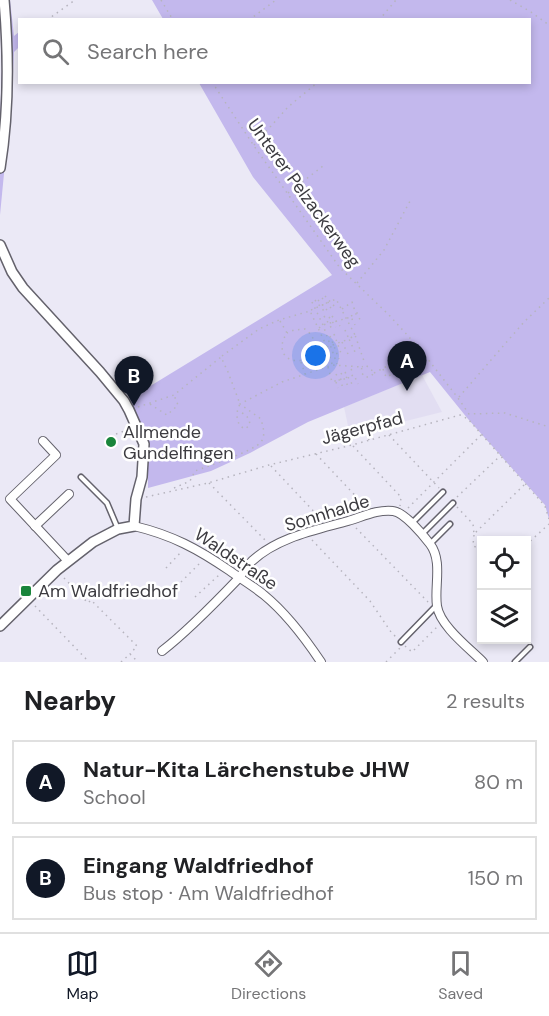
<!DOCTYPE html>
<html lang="en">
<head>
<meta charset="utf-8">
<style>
  :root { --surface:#fff; --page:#f6f6f6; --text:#202124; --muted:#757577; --line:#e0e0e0; --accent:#111827 }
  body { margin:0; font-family:"DM Sans",sans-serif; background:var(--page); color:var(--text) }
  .controls { position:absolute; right:18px; bottom:18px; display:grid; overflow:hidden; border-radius:0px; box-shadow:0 3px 9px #0003 }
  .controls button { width:54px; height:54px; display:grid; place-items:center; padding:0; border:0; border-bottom:2px solid var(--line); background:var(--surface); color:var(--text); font:30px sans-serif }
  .you { position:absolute; left:316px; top:356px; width:21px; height:21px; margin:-15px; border:4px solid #fff; border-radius:50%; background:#1a73e8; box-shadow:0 0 0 9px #1a73e833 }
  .badge { display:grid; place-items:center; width:39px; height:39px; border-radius:50%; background:var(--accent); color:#fff; font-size:20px; font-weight:700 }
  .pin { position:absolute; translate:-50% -50px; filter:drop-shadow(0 2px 3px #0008) }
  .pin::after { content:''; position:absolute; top:32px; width:21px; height:18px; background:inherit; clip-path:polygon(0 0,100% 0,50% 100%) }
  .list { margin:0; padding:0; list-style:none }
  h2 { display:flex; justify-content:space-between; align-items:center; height:78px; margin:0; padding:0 24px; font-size:26px }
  h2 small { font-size:20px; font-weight:400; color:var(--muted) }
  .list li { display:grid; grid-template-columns:39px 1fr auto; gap:18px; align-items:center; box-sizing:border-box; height:84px; margin:0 12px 12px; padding:0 12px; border:2px solid var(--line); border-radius:0px }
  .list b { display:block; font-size:22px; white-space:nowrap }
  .list p { margin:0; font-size:20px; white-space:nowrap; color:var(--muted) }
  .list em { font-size:20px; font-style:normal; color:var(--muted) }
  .icon { flex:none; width:33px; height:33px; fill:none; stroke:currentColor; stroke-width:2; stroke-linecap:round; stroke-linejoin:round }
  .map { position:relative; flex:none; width:549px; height:662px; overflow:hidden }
  .search { position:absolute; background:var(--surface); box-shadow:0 3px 9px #0003; left:18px; right:18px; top:18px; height:66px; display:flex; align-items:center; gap:15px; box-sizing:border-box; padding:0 21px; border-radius:0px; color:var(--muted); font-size:22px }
  .sheet { height:270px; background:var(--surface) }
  nav { display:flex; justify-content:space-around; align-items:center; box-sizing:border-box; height:84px; border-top:2px solid var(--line); background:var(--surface); font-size:16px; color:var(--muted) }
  nav a { display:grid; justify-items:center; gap:3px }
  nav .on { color:var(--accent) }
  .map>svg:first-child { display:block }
  .built { fill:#e2def2 }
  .green { fill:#c3b8ed }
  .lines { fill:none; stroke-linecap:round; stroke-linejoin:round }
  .service-casing { stroke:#64626c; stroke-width:7 }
  .minor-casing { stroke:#64626c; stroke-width:10 }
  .tertiary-casing { stroke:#64626c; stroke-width:12 }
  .path { stroke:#b6b4be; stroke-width:1.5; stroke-dasharray:1.5 4.5; stroke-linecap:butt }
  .service { stroke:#fff; stroke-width:4 }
  .minor { stroke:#fff; stroke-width:8 }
  .tertiary { stroke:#fff; stroke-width:9 }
  .poi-dot { fill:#19853b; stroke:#fff; stroke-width:2 }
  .labels { text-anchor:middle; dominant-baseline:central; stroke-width:5; stroke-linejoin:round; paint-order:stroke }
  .street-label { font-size:18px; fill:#3c3b40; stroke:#fff }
  .poi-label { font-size:18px; fill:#3c3b40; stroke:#fff; text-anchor:start }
</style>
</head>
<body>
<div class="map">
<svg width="549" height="662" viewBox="0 0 549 662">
  <rect width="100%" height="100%" fill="#ebe9f6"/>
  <polygon class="built" points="422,375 442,412 350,435 344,407"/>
  <g class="green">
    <path d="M0,0H10L14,36L19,32L20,46L14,52L12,91L0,215V111C2,96 0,83 2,68Z"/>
    <polygon points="152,0 549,0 549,519 545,505 468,419 430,372 308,422 250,453 211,471 148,488 148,440 129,399 332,275 253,177 199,83 530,82 530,20 163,19"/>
  </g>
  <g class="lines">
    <g class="service-casing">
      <g id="service">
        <polyline points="81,477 107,503 118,529"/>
        <polyline points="412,523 443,492"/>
        <polyline points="422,534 453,503"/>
        <polyline points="430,544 450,524"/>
        <polyline points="401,642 434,608 437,608"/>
        <polyline points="515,662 530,647"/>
      </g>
    </g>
    <g class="minor-casing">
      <g id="minor">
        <polyline points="43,441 56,455 10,499 68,561"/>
        <polyline points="35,526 69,494"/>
        <path d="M134,526C172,535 198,549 230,571C241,579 253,586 264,595C286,613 305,638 321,662"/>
        <path d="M162,651C188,631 215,603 238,579C243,573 247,566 252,561C278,537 316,530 348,521C362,517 378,509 393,511C404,512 423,535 430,544C443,561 434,587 437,606C440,626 469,648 483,662"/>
      </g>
    </g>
    <g class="tertiary-casing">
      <g id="tertiary">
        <path d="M0,168C9,112 9,57 4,0"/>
        <polyline points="0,245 12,272 23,288 100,372 124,401 129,410 144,444 142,477 136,499 134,526 118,529 93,542 57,570 0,626"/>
      </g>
    </g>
    <g class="path">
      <polyline points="161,0 173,20"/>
      <polyline points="510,0 531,12 549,25"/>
      <polyline points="47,20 75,0"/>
      <polyline points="249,20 276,0"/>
      <polyline points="379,20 396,0"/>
      <polyline points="212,82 254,146 340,268 389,315 420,349 458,398 469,414 505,413 549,427"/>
      <polyline points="254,145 288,107 318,82"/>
      <polyline points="288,193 323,166"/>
      <polyline points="357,283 384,250 410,201"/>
      <polyline points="325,296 335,307"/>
      <polyline points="322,298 331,308"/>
      <polyline points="315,300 324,311"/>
      <polyline points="318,300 327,310"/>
      <polyline points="312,302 323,325 337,364"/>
      <polyline points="342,309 352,302 356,314 362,322"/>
      <polyline points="311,310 336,299 355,335"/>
      <polyline points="324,316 332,329"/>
      <polyline points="332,316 340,326"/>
      <polyline points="351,316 359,312"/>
      <polyline points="329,317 336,327"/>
      <path d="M280,321L287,333C275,350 286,366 307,359C315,347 318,339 305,329L294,330L287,333"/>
      <polyline points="319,328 323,325 351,317 355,325"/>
      <polyline points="345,330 349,339 355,335 365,364"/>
      <polyline points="334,334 342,356"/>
      <polyline points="330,336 339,359"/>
      <polyline points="342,342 348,354"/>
      <polyline points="327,347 349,339 355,352"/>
      <polyline points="222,356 259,329 279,320 310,311 327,347 332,364"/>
      <polyline points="301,362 305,374"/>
      <polyline points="328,367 332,382 354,375 358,384"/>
      <polyline points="351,369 354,374"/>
      <polyline points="383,369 386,377 411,366 407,356"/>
      <polyline points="345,372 352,384"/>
      <polyline points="341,373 348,386"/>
      <polyline points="374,373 418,350"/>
      <polyline points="336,374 343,387"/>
      <polyline points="336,382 338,388"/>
      <polyline points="459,397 524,322 549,298"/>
      <polyline points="150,404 167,415 178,405 174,395"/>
      <path d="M138,407L174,395L221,357L228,372L240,404C236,412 236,418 240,426L245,429L250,425C249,416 245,414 237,411"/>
      <polyline points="366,427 369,440"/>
      <polyline points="116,434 127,430"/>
      <polyline points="389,435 439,488"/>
      <polyline points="353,446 401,497 400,506"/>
      <polyline points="316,454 366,507"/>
      <polyline points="271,466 321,519"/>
      <polyline points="209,483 267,542"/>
      <path d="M174,488L190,481L195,471C208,466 254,451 261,442C266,435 263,427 261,419L240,404L282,382L332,365L362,367L361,372L365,377H370L374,373L370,368L365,365L362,367"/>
      <polyline points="146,497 208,483 269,465 352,445 460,415 468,419 545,506 549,519"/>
      <polyline points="457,497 501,455"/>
      <polyline points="457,507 473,524 474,534 525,484"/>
      <polyline points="408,508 481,435"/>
      <polyline points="356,528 428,602"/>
      <polyline points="474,535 473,545 482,553"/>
      <polyline points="312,540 370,601 391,632 397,638"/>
      <polyline points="526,545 549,524"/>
      <polyline points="166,568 182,551"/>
      <polyline points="64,578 88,603 91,600 137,646 130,654"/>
      <polyline points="181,582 202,561"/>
      <polyline points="195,597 219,575"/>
      <polyline points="35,606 89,662"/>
      <polyline points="526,609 529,607"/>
      <polyline points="481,616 482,616"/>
      <polyline points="405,646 412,652 438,626"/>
      <polyline points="121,662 130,654 138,662"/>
      <polyline points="386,662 400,648"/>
    </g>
    <use href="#service" class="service"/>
    <use href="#minor" class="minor"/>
    <use href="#tertiary" class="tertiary"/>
  </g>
  <g class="poi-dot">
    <circle cx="111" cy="442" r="6"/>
    <rect x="20" y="585" width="12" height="12" rx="3"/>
  </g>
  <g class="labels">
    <g class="street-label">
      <text transform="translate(304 193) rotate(54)">Unterer Pelzackerweg</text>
      <text transform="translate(362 428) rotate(-15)">Jägerpfad</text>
      <text transform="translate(327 513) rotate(-17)">Sonnhalde</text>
      <text transform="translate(236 559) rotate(34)">Waldstraße</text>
    </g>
    <g class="poi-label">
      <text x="123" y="432">Allmende<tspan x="123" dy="21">Gundelfingen</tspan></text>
      <text x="38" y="591">Am Waldfriedhof</text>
    </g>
  </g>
</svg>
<div class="controls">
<button><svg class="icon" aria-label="locate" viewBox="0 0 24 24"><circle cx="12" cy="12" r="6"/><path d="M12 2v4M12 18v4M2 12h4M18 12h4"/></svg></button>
<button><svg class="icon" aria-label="layers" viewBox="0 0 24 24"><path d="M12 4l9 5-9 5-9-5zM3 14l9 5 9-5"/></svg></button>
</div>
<div class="you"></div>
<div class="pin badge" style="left:407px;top:391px">A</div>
<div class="pin badge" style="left:134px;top:406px">B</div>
<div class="search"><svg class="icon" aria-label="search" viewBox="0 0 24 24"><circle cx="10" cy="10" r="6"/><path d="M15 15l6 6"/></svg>Search here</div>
</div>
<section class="sheet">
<h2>Nearby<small>2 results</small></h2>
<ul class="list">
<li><span class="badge">A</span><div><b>Natur-Kita Lärchenstube JHW</b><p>School</p></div><em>80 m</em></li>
<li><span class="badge">B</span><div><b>Eingang Waldfriedhof</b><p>Bus stop · Am Waldfriedhof</p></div><em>150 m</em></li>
</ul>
</section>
<nav>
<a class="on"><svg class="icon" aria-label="map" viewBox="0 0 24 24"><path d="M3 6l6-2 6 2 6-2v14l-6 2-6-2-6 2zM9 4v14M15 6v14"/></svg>Map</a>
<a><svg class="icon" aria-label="directions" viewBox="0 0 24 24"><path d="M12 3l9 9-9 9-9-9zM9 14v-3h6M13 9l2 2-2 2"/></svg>Directions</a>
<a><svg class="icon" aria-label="saved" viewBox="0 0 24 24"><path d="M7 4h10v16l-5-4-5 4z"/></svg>Saved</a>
</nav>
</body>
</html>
